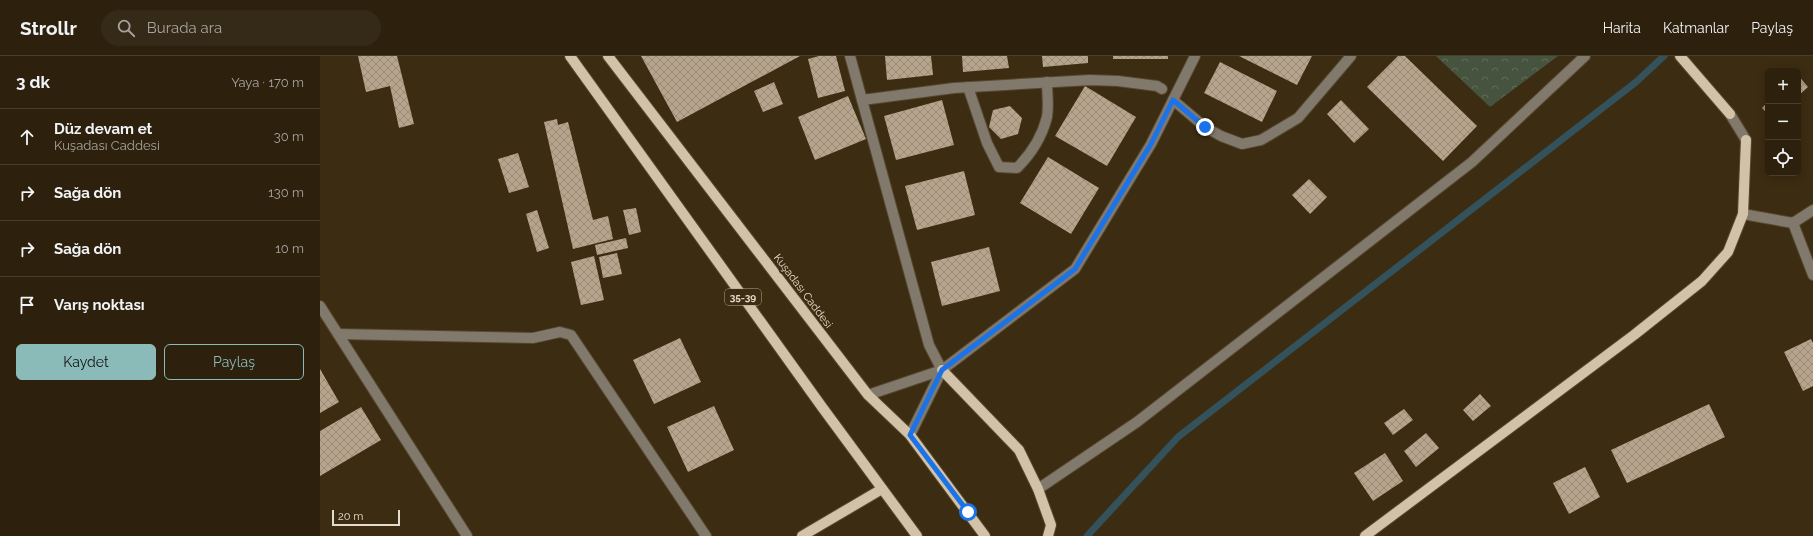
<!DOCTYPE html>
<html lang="tr">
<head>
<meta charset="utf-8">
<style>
  :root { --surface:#2d210e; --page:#352917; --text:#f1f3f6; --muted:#a7a39e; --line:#483e2e; --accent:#8bbbb9 }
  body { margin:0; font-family:Raleway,sans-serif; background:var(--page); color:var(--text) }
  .controls { position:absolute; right:12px; top:12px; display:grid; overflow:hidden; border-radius:6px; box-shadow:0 2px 10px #0003 }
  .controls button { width:36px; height:36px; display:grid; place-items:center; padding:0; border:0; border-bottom:1px solid var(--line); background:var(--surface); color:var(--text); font:20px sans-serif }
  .scale { position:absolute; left:12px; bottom:10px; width:68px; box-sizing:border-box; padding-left:4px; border:2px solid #e6dccd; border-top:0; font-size:11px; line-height:14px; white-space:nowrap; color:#e6dccd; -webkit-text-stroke:3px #3c2c12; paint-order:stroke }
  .stop { position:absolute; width:12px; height:12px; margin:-9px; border:3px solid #1a73e8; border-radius:50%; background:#fff }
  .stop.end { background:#1a73e8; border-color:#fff; box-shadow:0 1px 4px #0008 }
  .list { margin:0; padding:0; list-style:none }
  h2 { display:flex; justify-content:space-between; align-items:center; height:52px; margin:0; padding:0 16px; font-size:17px }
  h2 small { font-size:13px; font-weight:400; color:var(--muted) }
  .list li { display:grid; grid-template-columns:26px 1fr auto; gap:12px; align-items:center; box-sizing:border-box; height:56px; padding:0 16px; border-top:1px solid var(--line) }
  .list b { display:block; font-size:15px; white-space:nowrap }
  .list p { margin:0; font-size:13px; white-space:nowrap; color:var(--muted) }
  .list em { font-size:13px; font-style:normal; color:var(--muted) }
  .actions { display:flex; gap:8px; padding:12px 16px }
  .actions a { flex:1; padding:9px 0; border:1px solid var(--accent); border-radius:6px; text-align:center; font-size:14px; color:var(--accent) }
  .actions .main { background:var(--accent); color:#111 }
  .icon { flex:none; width:22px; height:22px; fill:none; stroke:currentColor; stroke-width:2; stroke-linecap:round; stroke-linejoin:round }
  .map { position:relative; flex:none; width:1493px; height:480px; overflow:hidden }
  header { display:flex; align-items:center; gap:24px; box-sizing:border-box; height:56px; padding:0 20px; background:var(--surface); border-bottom:1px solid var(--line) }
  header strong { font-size:19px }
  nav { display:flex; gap:22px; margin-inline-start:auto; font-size:14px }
  .search { width:280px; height:36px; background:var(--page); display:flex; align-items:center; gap:10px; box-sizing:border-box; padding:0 14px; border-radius:22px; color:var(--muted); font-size:15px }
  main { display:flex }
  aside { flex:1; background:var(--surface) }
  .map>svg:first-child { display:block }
  .park { fill:url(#park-crowns) }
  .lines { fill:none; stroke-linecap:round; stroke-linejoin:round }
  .stream { stroke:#33525c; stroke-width:7 }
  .building { fill:url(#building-cross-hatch) }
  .minor-casing { stroke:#574830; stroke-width:12 }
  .major-casing { stroke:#574830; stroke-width:12 }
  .minor { stroke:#80796c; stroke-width:10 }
  .major { stroke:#d1c2a8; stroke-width:10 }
  .route { stroke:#1a73e8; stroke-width:5 }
  .labels { text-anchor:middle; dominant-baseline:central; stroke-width:4; stroke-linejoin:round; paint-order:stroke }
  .shield { fill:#3c2c12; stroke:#b3a795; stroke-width:1 }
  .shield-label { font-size:10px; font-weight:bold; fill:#e6dccd }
  .street-label { font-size:11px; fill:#e6dccd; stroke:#3c2c12 }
</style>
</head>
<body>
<header>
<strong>Strollr</strong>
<div class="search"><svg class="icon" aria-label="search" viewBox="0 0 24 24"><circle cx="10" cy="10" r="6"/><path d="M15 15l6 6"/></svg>Burada ara</div>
<nav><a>Harita</a><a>Katmanlar</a><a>Paylaş</a></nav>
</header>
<main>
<aside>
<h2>3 dk<small>Yaya · 170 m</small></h2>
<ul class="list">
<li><svg class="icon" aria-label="ahead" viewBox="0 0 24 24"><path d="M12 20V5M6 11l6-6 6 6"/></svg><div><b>Düz devam et</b><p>Kuşadası Caddesi</p></div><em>30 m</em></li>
<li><svg class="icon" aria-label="right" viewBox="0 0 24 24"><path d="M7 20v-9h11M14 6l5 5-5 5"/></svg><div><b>Sağa dön</b></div><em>130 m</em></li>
<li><svg class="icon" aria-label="right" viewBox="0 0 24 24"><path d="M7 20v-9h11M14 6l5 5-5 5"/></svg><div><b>Sağa dön</b></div><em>10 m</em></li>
<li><svg class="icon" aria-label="arrive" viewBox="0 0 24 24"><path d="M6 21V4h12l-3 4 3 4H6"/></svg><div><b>Varış noktası</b></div></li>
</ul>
<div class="actions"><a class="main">Kaydet</a><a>Paylaş</a></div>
</aside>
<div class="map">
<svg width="1493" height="480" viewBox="0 0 1493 480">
  <defs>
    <pattern id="park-crowns" width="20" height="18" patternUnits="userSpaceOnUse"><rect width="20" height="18" fill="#46533e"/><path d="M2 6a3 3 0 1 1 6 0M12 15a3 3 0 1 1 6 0" fill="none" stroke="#616b59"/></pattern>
    <pattern id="building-cross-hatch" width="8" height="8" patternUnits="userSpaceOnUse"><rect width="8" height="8" fill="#b6a58c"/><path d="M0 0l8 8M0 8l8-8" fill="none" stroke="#9a8c78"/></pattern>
  </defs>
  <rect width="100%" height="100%" fill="#3c2c12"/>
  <polygon class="park" points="1116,0 1238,0 1170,51"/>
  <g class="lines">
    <polyline class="stream" points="767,480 858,381 1316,26 1344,0"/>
  </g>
  <g class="building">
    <polygon points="38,0 77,0 94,68 79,72 70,30 46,36"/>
    <polygon points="321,0 480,0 357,66"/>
    <polygon points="499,0 516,0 525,35 498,42 488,3"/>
    <polygon points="565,0 611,0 613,19 567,24"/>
    <polygon points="642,0 687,0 689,12 643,16"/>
    <polygon points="722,0 768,0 768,7 723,11"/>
    <rect x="793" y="0" width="55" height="3"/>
    <polygon points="919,0 992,0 977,29"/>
    <polygon points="1078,0 1085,0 1157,70 1123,105 1047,31"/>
    <polygon points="900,6 957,35 942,66 884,37"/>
    <polygon points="1478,19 1488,31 1478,40"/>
    <polygon points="454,26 463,48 443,56 434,35"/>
    <polygon points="765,30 816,61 787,110 735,80"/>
    <polygon points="528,40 546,83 495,104 478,61"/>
    <polygon points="622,44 634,89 576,104 564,60"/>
    <polygon points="1021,44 1049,73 1034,87 1007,58"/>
    <polygon points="1448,46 1448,58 1442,52"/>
    <polygon points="690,50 702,62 698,78 681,83 669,71 673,54"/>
    <polygon points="237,63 238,69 248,66 273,164 288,160 293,183 253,193 224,66"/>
    <polygon points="198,97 209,131 189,137 178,103"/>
    <polygon points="728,101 779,132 751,178 700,147"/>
    <polygon points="644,115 655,159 597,174 585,130"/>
    <polygon points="989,123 1007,141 990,158 972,139"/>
    <polygon points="316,152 321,176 309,179 303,154"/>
    <polygon points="217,154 229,192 217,196 206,158"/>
    <polygon points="306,182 308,192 277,199 275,189"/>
    <polygon points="669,191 680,235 622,250 611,206"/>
    <polygon points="297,197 302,218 283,222 279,201"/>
    <polygon points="274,200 284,244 261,249 251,206"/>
    <polygon points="360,282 381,326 334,348 313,304"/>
    <polygon points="1491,283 1493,287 1493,330 1483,335 1464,296"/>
    <polygon points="0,313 19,346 0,357"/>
    <polygon points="1160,338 1171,350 1153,365 1143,354"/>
    <polygon points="1389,348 1405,381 1307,427 1291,394"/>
    <polygon points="394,350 414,394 368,416 347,371"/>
    <polygon points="41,351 61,384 0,420 0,375"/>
    <polygon points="1084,353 1093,364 1073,379 1064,367"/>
    <polygon points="1106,377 1119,392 1096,411 1084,395"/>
    <polygon points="1065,397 1083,425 1053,445 1034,417"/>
    <polygon points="1265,411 1280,441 1249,458 1233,427"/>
  </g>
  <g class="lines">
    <g class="minor-casing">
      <g id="minor">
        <polyline points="530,0 609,289 622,314"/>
        <path d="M648,31L667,87L679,111L697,112C711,98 722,81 727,61C729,50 727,37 727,26"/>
        <polyline points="542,44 634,32 770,24 798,25 837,30 842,33"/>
        <polyline points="853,44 885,71 901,80 922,88 941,84 978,62 1031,0"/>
        <polyline points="1410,58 1426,84"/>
        <polyline points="1423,158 1473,167 1493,219"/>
        <polyline points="1473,167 1493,154"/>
        <polyline points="0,250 147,480"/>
        <polyline points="18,278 213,282 240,276 251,279 386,480"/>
        <polyline points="548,339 622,314 755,213 831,88 875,0"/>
        <polyline points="590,379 622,314"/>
        <polyline points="718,433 817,366 1152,106 1265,0"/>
      </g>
    </g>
    <g class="major-casing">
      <g id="major">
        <polyline points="250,0 502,351 597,480"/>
        <polyline points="288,0 548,339 590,379 665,480"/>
        <polyline points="1360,0 1410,58"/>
        <polyline points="622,314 699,394 718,433 731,469 728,480"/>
        <polyline points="482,480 562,433"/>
        <polyline points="1045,480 1314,279 1382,225 1408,196 1423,158 1426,84"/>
      </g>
    </g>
    <use href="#minor" class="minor"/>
    <use href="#major" class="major"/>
  </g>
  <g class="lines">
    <polyline class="route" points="648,456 590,379 622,314 755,213 831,88 853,44 885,71"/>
  </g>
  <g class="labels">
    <rect class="shield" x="405" y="233" width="36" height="16" rx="3"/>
    <g class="shield-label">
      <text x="423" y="241">35-39</text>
    </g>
    <g class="street-label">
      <text transform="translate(483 235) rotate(53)">Kuşadası Caddesi</text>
    </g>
  </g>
</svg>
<div class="controls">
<button>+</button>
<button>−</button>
<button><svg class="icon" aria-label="locate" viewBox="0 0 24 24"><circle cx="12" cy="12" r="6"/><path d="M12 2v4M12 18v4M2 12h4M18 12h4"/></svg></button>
</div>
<div class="scale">20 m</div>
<div class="stop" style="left:648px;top:456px"></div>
<div class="stop end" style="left:885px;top:71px"></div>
</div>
</main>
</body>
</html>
